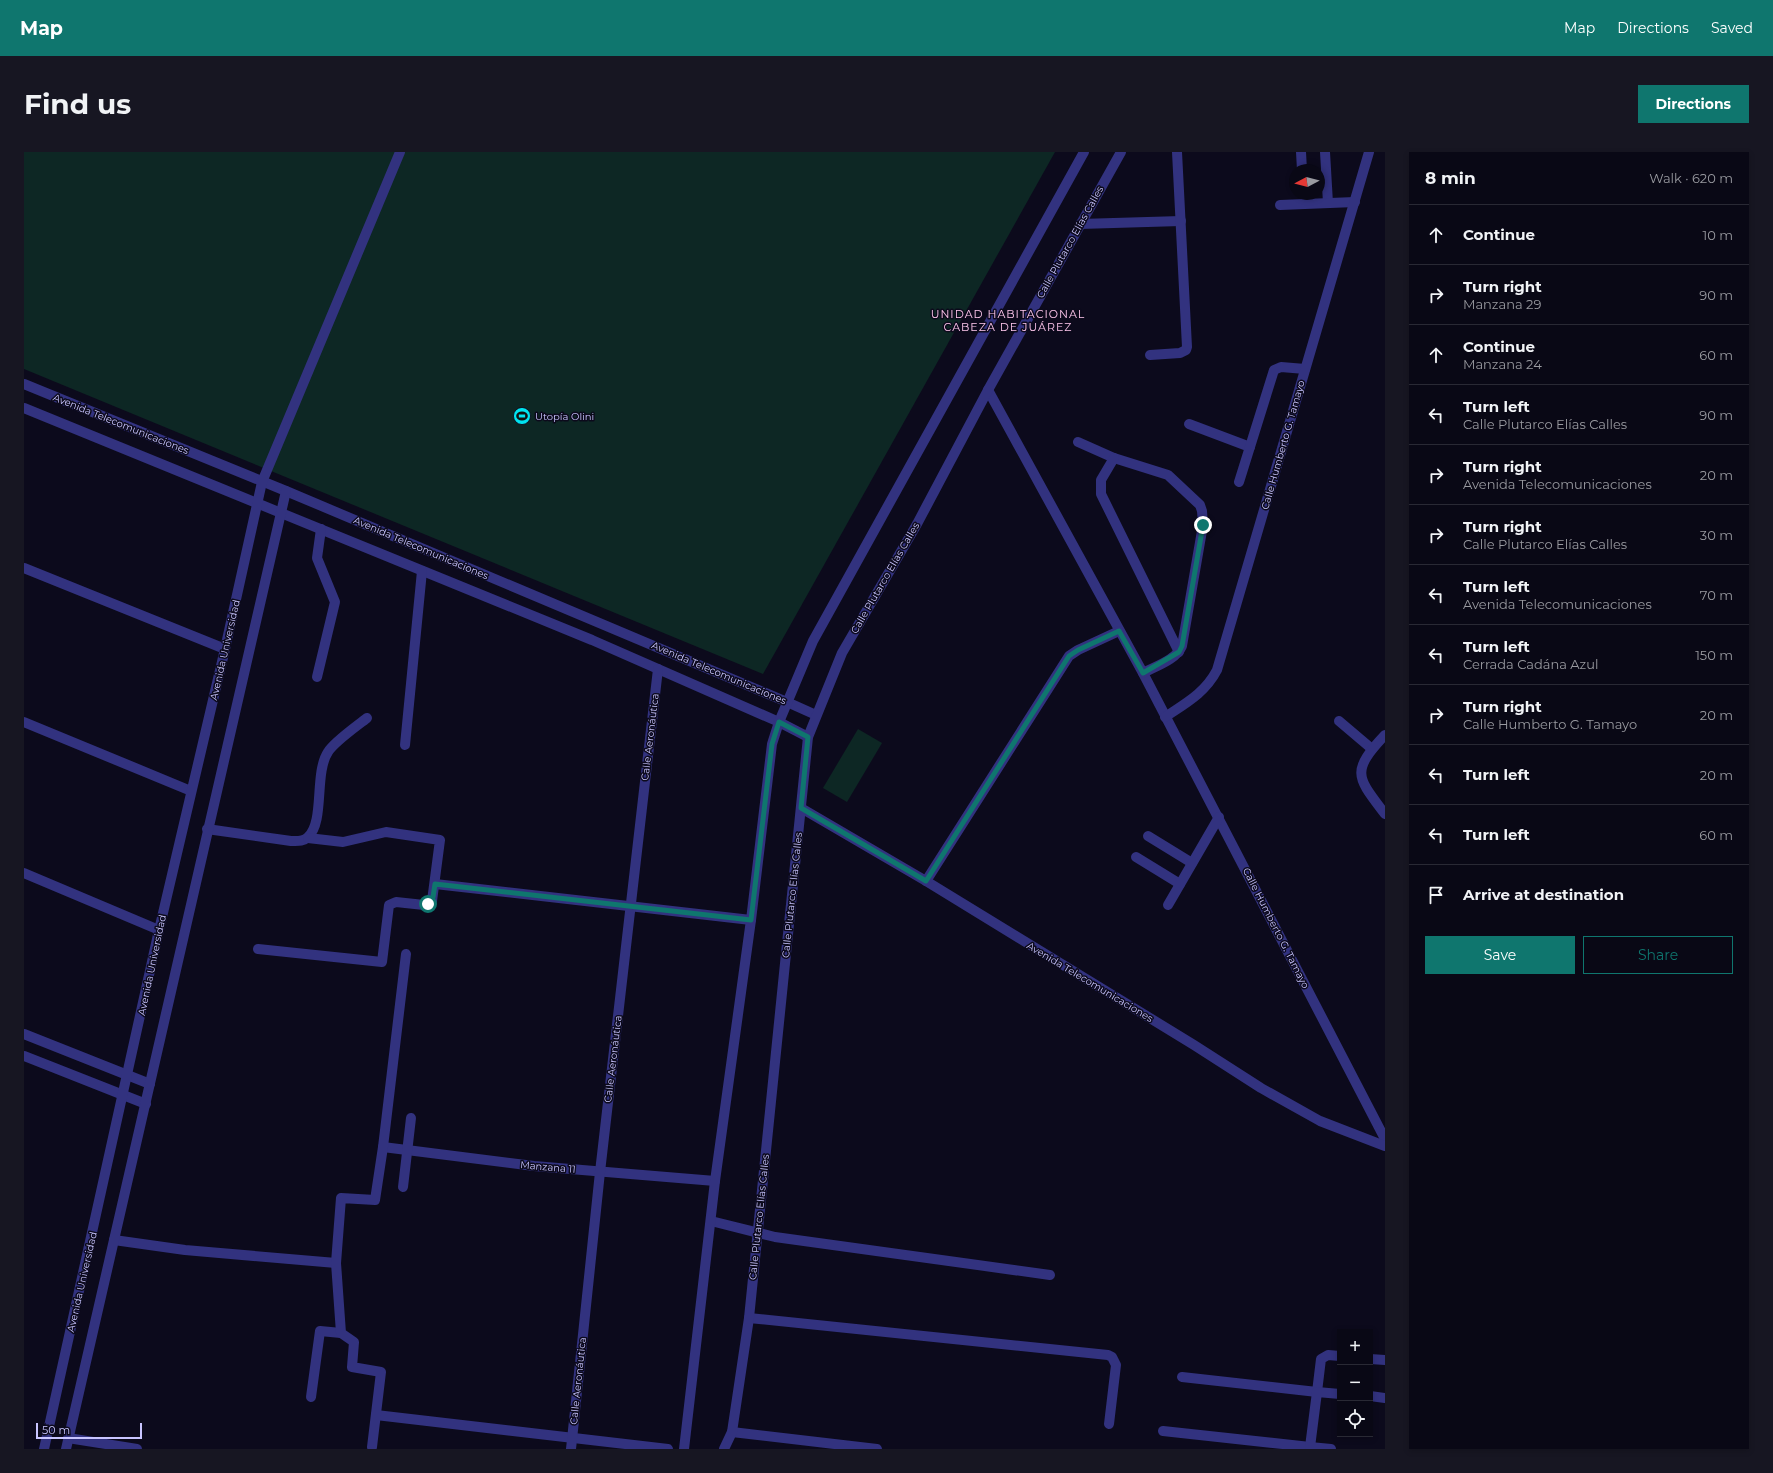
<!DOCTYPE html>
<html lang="en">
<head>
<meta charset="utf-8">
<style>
  :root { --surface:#090815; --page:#171622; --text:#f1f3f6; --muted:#999aa0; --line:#292934; --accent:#0f766e }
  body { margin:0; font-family:Montserrat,sans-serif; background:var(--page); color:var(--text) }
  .controls { position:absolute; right:12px; bottom:12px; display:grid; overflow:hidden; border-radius:0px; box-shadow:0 2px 6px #0003 }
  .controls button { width:36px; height:36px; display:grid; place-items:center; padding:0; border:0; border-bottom:1px solid var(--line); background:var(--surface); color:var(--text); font:20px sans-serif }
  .compass { position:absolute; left:1265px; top:12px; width:36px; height:36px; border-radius:50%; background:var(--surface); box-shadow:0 2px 6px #0003; rotate:263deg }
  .scale { position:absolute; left:12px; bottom:10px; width:106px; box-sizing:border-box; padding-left:4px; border:2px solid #c9c5ff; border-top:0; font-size:11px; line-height:14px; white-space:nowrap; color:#c9c5ff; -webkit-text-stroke:3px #0c0a1c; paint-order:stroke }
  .stop { position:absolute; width:12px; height:12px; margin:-9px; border:3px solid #0f766e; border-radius:50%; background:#fff }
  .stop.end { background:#0f766e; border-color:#fff; box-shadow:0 1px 4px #0008 }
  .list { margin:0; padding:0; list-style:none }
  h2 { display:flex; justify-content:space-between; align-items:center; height:52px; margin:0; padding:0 16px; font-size:17px }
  h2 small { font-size:13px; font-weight:400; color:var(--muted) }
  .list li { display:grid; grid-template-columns:26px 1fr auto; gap:12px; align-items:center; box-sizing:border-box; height:60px; padding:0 16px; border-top:1px solid var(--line) }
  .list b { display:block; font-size:15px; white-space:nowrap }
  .list p { margin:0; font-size:13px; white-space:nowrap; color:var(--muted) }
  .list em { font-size:13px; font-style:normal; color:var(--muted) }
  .actions { display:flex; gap:8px; padding:12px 16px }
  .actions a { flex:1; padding:9px 0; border:1px solid var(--accent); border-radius:0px; text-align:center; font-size:14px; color:var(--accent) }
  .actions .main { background:var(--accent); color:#fff }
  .icon { flex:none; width:22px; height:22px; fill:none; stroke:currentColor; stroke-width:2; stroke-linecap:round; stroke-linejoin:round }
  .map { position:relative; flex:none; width:1361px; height:1297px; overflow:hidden; border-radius:0px }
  header { display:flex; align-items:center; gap:24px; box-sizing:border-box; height:56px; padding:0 20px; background:var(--accent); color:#fff }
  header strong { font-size:19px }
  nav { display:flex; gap:22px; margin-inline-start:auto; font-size:14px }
  .intro { display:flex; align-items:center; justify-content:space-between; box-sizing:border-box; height:96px; padding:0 24px }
  h1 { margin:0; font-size:28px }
  .button { padding:10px 18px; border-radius:0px; background:var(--accent); color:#fff; font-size:14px; font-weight:700 }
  main { display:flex; gap:24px; padding:0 24px }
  aside { flex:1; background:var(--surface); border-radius:0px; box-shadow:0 2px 6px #0003 }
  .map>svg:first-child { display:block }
  .green { fill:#0d2724 }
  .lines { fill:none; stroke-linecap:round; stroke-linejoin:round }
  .minor { stroke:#32327f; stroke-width:10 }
  .route { stroke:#0f766e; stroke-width:5 }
  .labels { text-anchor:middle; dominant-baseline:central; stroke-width:3; stroke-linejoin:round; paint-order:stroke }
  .street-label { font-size:10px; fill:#c9c5ff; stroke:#0c0a1c }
  .poi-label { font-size:10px; fill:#c9c5ff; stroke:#0c0a1c; text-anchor:start }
  .neighbourhood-label { font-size:11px; letter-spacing:1px; fill:#ffc7ed; stroke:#0c0a1c }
</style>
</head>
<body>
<header>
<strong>Map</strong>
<nav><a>Map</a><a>Directions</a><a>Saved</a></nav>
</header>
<div class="intro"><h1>Find us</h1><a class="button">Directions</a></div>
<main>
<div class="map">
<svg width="1361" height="1297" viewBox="0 0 1361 1297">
  <rect width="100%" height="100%" fill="#0c0a1c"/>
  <g class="green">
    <polygon points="0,0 1031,0 739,522 0,217"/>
    <polygon points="834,577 858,591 823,650 799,636"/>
  </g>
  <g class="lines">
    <g class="minor">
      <polyline points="1277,0 1278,18"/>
      <polyline points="1301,0 1304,51"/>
      <polyline points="1256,53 1331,50"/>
      <polyline points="1056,72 1157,69"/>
      <polyline points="1126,203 1156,201 1162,198 1163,195 1153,0"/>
      <polyline points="0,232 262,339 763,550 792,563"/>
      <polyline points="964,238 1119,521 1361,987"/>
      <polyline points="0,256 568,488 755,570 784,585"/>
      <polyline points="1165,272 1226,295"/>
      <path d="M1054,290L1090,306L1144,323L1176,353L1178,359L1179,373L1158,494C1152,508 1132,514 1119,521"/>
      <polyline points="1090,306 1077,328 1077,342 1155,500"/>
      <polyline points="1215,330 1250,218 1257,215 1281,217"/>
      <polyline points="0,416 201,497"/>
      <polyline points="293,525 311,450 293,406 297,377"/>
      <path d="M1141,565C1162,551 1181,541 1193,518L1345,0"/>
      <polyline points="1315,569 1348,597"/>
      <polyline points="0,570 167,639"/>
      <path d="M1361,583C1326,620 1333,625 1361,662"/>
      <polyline points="381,593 398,419"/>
      <polyline points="777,656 902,729 1170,893 1237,936 1296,969 1361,994"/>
      <path d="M183,677L267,689C273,689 279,690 284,685C301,670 290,621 304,600C310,590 333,574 343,566"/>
      <polyline points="1124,684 1168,711"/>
      <polyline points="1112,705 1156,732"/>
      <polyline points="0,721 135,778"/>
      <polyline points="902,729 1045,504 1054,498 1095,479"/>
      <polyline points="411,732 727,768"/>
      <polyline points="1144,753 1195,665"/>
      <polyline points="234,797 358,810 365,753 372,750 400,753 404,752 408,749 416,688 362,680 319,690 284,686"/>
      <polyline points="0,882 126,932"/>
      <polyline points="0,904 122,952"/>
      <polyline points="359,995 510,1014 691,1029"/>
      <polyline points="379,1035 387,966"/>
      <polyline points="687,1069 751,1085 1026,1123"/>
      <polyline points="90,1088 161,1098 312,1111"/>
      <polyline points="725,1166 1084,1203 1088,1205 1092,1213 1085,1272"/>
      <polyline points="1346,1207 1361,1208"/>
      <polyline points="1158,1225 1293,1240 1297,1207 1304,1203 1316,1204"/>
      <polyline points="1346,1244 1361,1246"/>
      <polyline points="287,1245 296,1179 317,1181"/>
      <polyline points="352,1263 644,1297"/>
      <polyline points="1139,1279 1286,1295 1286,1297"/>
      <polyline points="708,1280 853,1297"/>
      <polyline points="44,1286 113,1297"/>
      <polyline points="348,1295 357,1220 328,1215 330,1190 317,1181 312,1111 317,1046 351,1048 359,995 382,802"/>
      <polyline points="20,1297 135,778 201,497 238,330 376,0"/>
      <polyline points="42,1297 262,339"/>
      <polyline points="547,1297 576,1020 634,517"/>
      <polyline points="660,1297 691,1029 727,768 748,592 755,570 789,489 1060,0"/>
      <polyline points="700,1297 708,1280 725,1166 784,585 818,501 893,372 964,238 1097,0"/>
      <polyline points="1307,1297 1286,1295 1293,1240 1316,1242"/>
    </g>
  </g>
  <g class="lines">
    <polyline class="route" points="404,752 409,745 411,732 727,768 748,592 755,570 784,585 777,656 902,729 1045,504 1054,498 1095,479 1119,521 1155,500 1158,494 1179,373"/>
  </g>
  <defs>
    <g id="stadium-disc" transform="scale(0.9)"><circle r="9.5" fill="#00e3f0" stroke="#0c0a1c"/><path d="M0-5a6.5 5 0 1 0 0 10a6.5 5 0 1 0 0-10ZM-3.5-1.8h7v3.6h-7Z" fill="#111"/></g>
  </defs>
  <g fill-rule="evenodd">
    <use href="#stadium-disc" x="498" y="264"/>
  </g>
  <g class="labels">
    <g class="street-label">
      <text transform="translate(1046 90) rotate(-61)">Calle Plutarco Elías Calles</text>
      <text transform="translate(97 272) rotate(22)">Avenida Telecomunicaciones</text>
      <text transform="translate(1259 293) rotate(-74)">Calle Humberto G. Tamayo</text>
      <text transform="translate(397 396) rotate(23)">Avenida Telecomunicaciones</text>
      <text transform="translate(861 426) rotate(-60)">Calle Plutarco Elías Calles</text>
      <text transform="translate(201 498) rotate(-77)">Avenida Universidad</text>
      <text transform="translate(695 521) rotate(23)">Avenida Telecomunicaciones</text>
      <text transform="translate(626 585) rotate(-83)">Calle Aeronáutica</text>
      <text transform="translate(768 743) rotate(-84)">Calle Plutarco Elías Calles</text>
      <text transform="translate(1252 776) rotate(63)">Calle Humberto G. Tamayo</text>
      <text transform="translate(128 813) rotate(-78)">Avenida Universidad</text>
      <text transform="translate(1066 830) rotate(31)">Avenida Telecomunicaciones</text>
      <text transform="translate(589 907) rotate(-83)">Calle Aeronáutica</text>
      <text transform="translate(524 1015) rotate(5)">Manzana 11</text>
      <text transform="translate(735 1065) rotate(-84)">Calle Plutarco Elías Calles</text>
      <text transform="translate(58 1130) rotate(-77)">Avenida Universidad</text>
      <text transform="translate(554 1229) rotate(-84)">Calle Aeronáutica</text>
    </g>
    <g class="poi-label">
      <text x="511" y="264">Utopía Olini</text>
    </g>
    <g class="neighbourhood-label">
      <text x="984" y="162">UNIDAD HABITACIONAL<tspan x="984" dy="13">CABEZA DE JUÁREZ</tspan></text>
    </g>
  </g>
</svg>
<div class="controls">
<button>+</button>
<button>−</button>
<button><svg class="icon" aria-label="locate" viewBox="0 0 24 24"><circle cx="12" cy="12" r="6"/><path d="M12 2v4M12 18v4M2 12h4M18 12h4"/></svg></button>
</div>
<svg class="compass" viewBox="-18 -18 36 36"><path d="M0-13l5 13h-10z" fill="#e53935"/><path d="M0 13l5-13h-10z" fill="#999aa0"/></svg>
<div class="scale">50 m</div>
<div class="stop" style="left:404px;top:752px"></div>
<div class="stop end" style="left:1179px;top:373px"></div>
</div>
<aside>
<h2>8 min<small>Walk · 620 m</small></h2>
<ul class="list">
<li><svg class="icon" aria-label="ahead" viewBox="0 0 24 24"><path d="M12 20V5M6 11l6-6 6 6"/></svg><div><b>Continue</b></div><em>10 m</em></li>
<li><svg class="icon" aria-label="right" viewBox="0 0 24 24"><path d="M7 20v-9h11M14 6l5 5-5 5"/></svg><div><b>Turn right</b><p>Manzana 29</p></div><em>90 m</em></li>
<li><svg class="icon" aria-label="ahead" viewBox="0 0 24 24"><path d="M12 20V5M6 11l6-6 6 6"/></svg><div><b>Continue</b><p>Manzana 24</p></div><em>60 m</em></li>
<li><svg class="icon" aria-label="left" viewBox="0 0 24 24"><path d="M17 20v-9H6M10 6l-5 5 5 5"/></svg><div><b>Turn left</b><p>Calle Plutarco Elías Calles</p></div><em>90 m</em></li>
<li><svg class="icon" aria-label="right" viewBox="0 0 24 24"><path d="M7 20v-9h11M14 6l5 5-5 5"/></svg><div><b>Turn right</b><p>Avenida Telecomunicaciones</p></div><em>20 m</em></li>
<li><svg class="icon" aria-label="right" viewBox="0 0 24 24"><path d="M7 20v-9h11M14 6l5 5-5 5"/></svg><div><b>Turn right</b><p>Calle Plutarco Elías Calles</p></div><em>30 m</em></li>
<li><svg class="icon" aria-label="left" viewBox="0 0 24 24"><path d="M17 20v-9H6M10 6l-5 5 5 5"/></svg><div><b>Turn left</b><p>Avenida Telecomunicaciones</p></div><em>70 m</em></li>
<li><svg class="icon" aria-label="left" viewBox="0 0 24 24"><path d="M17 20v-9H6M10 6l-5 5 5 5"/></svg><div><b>Turn left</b><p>Cerrada Cadána Azul</p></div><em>150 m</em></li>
<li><svg class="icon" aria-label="right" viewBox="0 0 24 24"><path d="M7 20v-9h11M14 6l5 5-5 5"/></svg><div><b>Turn right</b><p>Calle Humberto G. Tamayo</p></div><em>20 m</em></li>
<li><svg class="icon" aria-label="left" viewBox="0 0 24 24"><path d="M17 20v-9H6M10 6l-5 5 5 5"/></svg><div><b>Turn left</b></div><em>20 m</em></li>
<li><svg class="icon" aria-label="left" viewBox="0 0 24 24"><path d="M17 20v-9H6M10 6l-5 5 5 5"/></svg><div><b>Turn left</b></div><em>60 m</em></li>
<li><svg class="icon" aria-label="arrive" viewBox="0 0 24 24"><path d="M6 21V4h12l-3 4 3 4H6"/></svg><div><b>Arrive at destination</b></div></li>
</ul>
<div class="actions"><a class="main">Save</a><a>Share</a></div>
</aside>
</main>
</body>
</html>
